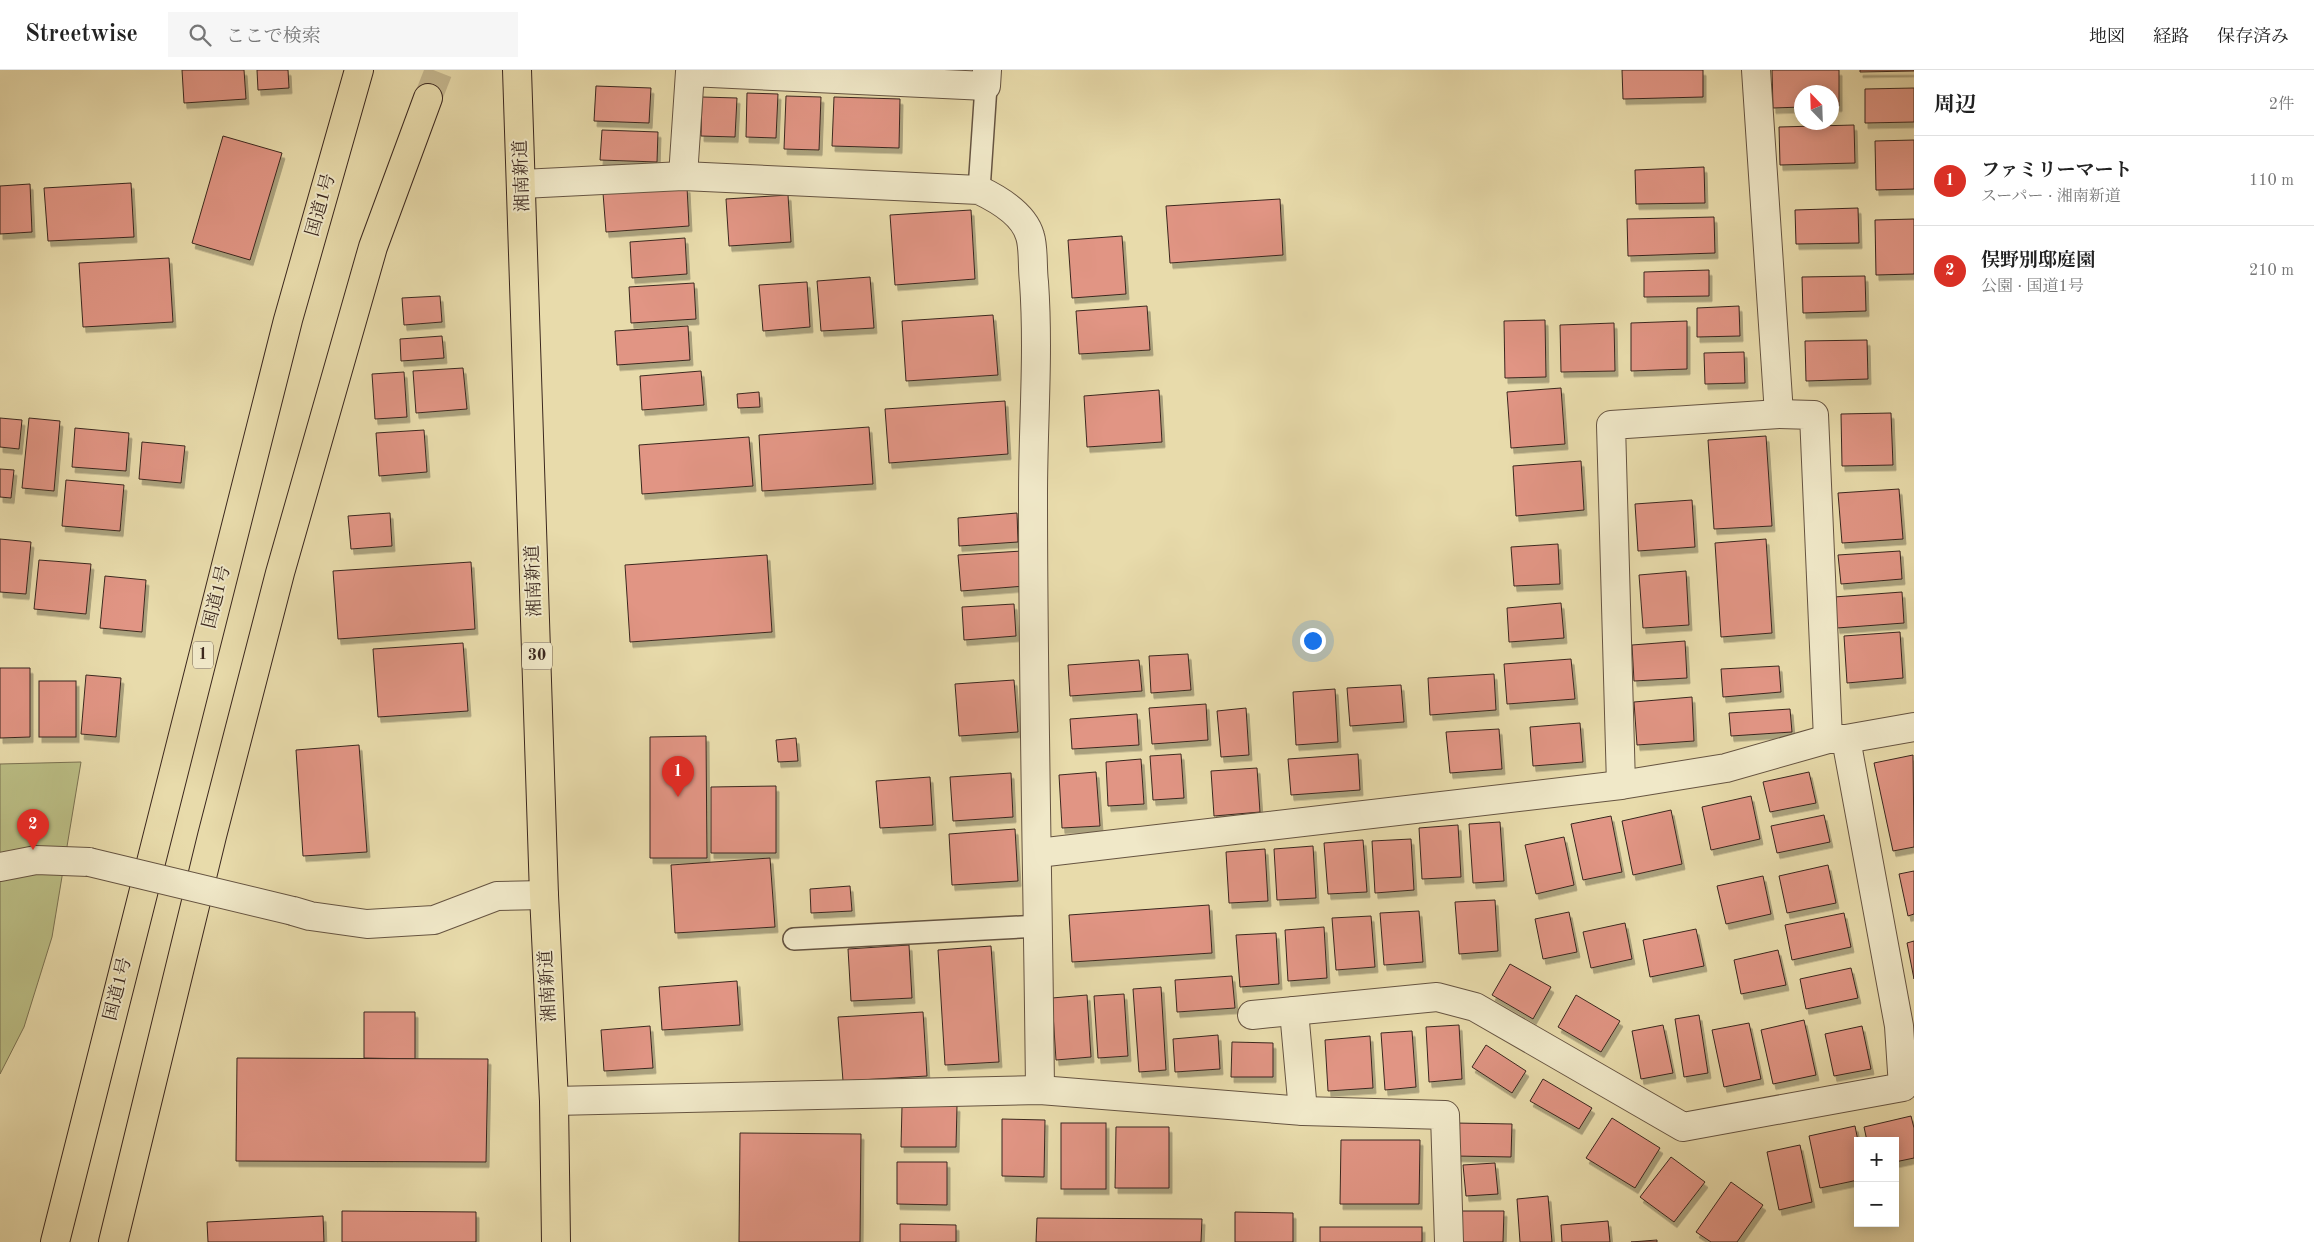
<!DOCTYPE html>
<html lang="ja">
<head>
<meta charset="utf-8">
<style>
  :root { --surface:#fff; --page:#f6f6f6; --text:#222; --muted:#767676; --line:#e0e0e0; --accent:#d93025 }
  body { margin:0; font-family:"Old Standard TT","Noto Serif JP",serif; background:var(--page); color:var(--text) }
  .controls { position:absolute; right:15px; bottom:15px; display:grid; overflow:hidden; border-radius:0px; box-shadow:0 2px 12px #0003 }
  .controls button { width:45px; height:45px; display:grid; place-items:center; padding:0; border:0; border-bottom:1px solid var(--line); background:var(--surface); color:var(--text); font:25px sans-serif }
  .compass { position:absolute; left:1794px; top:15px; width:45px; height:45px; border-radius:50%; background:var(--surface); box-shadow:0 2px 12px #0003; rotate:337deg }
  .you { position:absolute; left:1312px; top:570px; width:18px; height:18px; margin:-12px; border:4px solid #fff; border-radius:50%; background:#1a73e8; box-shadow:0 0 0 8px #1a73e833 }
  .badge { display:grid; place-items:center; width:32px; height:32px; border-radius:50%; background:var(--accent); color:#fff; font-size:16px; font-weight:700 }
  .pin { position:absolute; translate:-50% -41px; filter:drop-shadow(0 1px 2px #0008) }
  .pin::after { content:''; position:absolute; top:26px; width:18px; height:15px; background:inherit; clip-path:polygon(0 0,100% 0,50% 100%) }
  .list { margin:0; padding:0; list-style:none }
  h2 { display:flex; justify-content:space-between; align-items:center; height:65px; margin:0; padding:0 20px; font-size:21px }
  h2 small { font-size:16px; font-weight:400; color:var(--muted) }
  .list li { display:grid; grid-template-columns:32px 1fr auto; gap:15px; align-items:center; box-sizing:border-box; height:90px; padding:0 20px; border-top:1px solid var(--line) }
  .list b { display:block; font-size:19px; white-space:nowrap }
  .list p { margin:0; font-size:16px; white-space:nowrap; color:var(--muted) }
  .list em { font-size:16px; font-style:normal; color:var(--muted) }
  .icon { flex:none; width:28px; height:28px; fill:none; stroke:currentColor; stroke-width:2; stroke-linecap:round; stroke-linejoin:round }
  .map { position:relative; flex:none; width:1914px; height:1172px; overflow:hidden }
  header { display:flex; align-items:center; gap:30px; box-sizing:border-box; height:70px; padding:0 25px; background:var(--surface); border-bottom:1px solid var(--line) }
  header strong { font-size:24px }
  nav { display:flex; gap:28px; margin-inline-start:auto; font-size:18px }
  .search { width:350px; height:45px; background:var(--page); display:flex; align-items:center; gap:12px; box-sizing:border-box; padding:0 18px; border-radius:0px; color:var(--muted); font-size:19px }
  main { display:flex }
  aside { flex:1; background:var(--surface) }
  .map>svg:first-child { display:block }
  .green { fill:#bbbe85; stroke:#7b7252 }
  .building { fill:#e19584; stroke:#3b271e; filter:url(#shadow) }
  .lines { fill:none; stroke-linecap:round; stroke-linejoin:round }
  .trunk-tunnel { stroke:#c5b78f; stroke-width:28; stroke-dasharray:28 14; stroke-linecap:butt }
  .service-casing { stroke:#665441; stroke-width:24 }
  .minor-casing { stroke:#665441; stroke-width:30 }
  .primary-casing { stroke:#3b271e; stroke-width:30 }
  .trunk-casing { stroke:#3b271e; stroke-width:30 }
  .service { stroke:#f0e8c8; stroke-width:21 }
  .minor { stroke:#f0e8c8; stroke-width:28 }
  .primary { stroke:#e8dbab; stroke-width:28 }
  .trunk { stroke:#e8dbab; stroke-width:28 }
  .minor-bridge-casing { stroke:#665441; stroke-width:30; stroke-linecap:butt }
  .minor-bridge { stroke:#f0e8c8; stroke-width:28 }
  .labels { text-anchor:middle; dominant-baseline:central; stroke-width:4; stroke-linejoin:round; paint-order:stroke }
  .shield { fill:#f0e8c8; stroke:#716151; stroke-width:1 }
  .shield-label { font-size:16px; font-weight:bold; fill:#3b271e }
  .street-label { font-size:18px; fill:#3b271e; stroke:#f0e8c8 }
</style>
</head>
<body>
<header>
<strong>Streetwise</strong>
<div class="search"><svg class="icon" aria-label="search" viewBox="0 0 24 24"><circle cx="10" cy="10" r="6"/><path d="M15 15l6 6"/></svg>ここで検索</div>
<nav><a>地図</a><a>経路</a><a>保存済み</a></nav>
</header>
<main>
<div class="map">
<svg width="1914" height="1172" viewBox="0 0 1914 1172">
  <defs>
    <filter id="shadow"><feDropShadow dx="3" dy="5.5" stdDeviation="0" flood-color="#0004"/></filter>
  </defs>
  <rect width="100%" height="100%" fill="#e8dbab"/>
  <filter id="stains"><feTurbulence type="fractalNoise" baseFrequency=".004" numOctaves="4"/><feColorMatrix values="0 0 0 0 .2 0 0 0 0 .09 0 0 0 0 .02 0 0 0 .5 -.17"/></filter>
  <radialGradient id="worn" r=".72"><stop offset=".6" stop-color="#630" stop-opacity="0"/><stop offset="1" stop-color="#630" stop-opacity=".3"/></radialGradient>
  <polygon class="green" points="81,692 52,867 24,957 0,1004 0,694"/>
  <g class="building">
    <polygon points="182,0 244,0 246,29 184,33"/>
    <polygon points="257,0 288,0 289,18 258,20"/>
    <polygon points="1622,0 1703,0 1703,27 1623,29"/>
    <polygon points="1772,0 1839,0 1839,36 1832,36 1832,22 1802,22 1802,37 1773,38"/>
    <polygon points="1860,0 1914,0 1914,1 1860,2"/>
    <polygon points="596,16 651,18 649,53 594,51"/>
    <polygon points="1914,18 1914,52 1865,53 1865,19"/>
    <polygon points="747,23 778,24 776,68 746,67"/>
    <polygon points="786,26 821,27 819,80 784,79"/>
    <polygon points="702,27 737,28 735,67 701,66"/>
    <polygon points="834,27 900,29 899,78 832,76"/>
    <polygon points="1854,55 1855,93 1780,95 1779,57"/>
    <polygon points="602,60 658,62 657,92 600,90"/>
    <polygon points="223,66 282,83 250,190 192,173"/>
    <polygon points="1914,70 1914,119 1876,120 1875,71"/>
    <polygon points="1704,97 1705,133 1636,134 1635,100"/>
    <polygon points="131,113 134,167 48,171 44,118"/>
    <polygon points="30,114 32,162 0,164 0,116"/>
    <polygon points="687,117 689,156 606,162 603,123"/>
    <polygon points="788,125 791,172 729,176 726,129"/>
    <polygon points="1280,129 1283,185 1170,193 1166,136"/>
    <polygon points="1858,138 1859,173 1796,174 1795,140"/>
    <polygon points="971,140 975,209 895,215 890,145"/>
    <polygon points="1714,147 1715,183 1628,186 1627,149"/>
    <polygon points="1914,149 1914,204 1876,205 1875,150"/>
    <polygon points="1122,166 1126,224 1072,228 1068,170"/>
    <polygon points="685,168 687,204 632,208 630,172"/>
    <polygon points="169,188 173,252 83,257 79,193"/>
    <polygon points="1709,200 1709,226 1644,227 1644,202"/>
    <polygon points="1865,206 1866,241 1803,243 1802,207"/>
    <polygon points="870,207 874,258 821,261 817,211"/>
    <polygon points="807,212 810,257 763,261 759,215"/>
    <polygon points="694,213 696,249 631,253 629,217"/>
    <polygon points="440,226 442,252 404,255 402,228"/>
    <polygon points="1147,236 1150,280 1079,284 1076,241"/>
    <polygon points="1739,236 1740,266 1697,267 1697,238"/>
    <polygon points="993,245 998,305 906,311 902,251"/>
    <polygon points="1545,250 1546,307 1505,308 1504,251"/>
    <polygon points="1687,251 1687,299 1631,301 1631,253"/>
    <polygon points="1614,253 1615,301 1561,302 1560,255"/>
    <polygon points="688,256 690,290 617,295 615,261"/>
    <polygon points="442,266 444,288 401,291 400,269"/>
    <polygon points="1867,270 1868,309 1806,311 1805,271"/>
    <polygon points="1744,282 1745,313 1705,314 1704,283"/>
    <polygon points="463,298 467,339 416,343 413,301"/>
    <polygon points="701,301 704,335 642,340 640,306"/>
    <polygon points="404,302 407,347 375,349 372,304"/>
    <polygon points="1561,318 1565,374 1511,378 1507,322"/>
    <polygon points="1159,320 1162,372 1087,377 1084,326"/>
    <polygon points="759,322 760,337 738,338 737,324"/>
    <polygon points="1005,331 1008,384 889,393 885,339"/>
    <polygon points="1891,343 1893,395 1842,396 1841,344"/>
    <polygon points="0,348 22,350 19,379 0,377"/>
    <polygon points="29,348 60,351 54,421 22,418"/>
    <polygon points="869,357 873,414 762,421 759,365"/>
    <polygon points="75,358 129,363 126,401 72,397"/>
    <polygon points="424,360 427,402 379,406 376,363"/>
    <polygon points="1766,366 1772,456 1714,459 1708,370"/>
    <polygon points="749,367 753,416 642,424 639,375"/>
    <polygon points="142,372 185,376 181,413 139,409"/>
    <polygon points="1581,391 1584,440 1516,446 1513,396"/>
    <polygon points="0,399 14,400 11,428 0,427"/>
    <polygon points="66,410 124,415 120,461 62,456"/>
    <polygon points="1899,419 1903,469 1842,473 1838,423"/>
    <polygon points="1692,430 1695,477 1638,481 1635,434"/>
    <polygon points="390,443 392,476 351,479 348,446"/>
    <polygon points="1017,443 1018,472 959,476 958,448"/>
    <polygon points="0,469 31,472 26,524 0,522"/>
    <polygon points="1766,469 1772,563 1721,567 1715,473"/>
    <polygon points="1558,474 1560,514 1514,516 1511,477"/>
    <polygon points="1022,481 1025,516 961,521 958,485"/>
    <polygon points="1900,481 1902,509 1841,514 1838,485"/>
    <polygon points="767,485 772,562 630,572 625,495"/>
    <polygon points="39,490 91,494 86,544 34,539"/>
    <polygon points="471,492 475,559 338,569 333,501"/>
    <polygon points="1686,501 1689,555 1643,558 1639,505"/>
    <polygon points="105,506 146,510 142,562 100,558"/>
    <polygon points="1902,522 1904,553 1837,558 1834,527"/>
    <polygon points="1561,533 1564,568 1509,572 1507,538"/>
    <polygon points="1014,534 1016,566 964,570 962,537"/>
    <polygon points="1900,562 1903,608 1847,613 1844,566"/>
    <polygon points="1685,571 1687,608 1634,611 1632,575"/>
    <polygon points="463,573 468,641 378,647 373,579"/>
    <polygon points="1188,584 1191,620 1151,623 1149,586"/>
    <polygon points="1571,589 1575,629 1507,634 1504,594"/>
    <polygon points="1139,590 1142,621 1070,626 1068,595"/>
    <polygon points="1779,596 1781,622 1723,627 1721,599"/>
    <polygon points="0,598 30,598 30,667 0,668"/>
    <polygon points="1494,604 1496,640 1430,645 1428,608"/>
    <polygon points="86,605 121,608 116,667 81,664"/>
    <polygon points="1014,610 1018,662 959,666 955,614"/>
    <rect x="39" y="611" width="37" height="56"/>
    <polygon points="1401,615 1404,652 1350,656 1347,618"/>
    <polygon points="1335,619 1338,672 1296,675 1293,622"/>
    <polygon points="1692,627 1694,671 1637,675 1634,632"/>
    <polygon points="1206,634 1208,670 1152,674 1149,638"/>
    <polygon points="1246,638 1249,685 1221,687 1217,641"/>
    <polygon points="1790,639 1792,662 1731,666 1729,643"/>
    <polygon points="1137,644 1139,675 1072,679 1070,649"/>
    <polygon points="1580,653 1583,692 1533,696 1530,657"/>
    <polygon points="1499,659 1502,699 1450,703 1446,662"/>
    <polygon points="706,666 707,788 650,788 650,667"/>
    <polygon points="796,668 798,691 778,692 776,670"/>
    <polygon points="359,675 367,782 303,786 296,680"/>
    <polygon points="1181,684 1184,728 1153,730 1150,686"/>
    <polygon points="1358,684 1360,720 1291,725 1288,689"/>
    <polygon points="1913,685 1914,777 1893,781 1874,693"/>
    <polygon points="1141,689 1144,734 1108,736 1106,692"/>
    <polygon points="1257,698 1260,742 1214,746 1211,701"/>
    <polygon points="1096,702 1100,756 1062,758 1059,705"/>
    <polygon points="1809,702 1816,733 1770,742 1763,712"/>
    <polygon points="1011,703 1013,747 953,751 950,707"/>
    <polygon points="930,707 933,755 880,758 876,711"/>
    <polygon points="776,716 776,783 711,783 711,717"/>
    <polygon points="1751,726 1760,769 1711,780 1702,737"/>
    <polygon points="1671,740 1682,794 1633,805 1622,751"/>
    <polygon points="1824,745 1830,772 1777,783 1771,756"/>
    <polygon points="1611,746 1622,802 1583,810 1571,754"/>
    <polygon points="1500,752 1504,811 1473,813 1469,754"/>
    <polygon points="1458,755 1461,807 1422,809 1419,758"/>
    <polygon points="1015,759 1018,811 952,815 949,764"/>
    <polygon points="1564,767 1574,815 1536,824 1525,775"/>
    <polygon points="1411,769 1414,820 1375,823 1372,771"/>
    <polygon points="1363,770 1367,822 1328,824 1324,773"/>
    <polygon points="1313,776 1316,828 1277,830 1274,779"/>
    <polygon points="1265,779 1268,831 1229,833 1226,782"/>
    <polygon points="770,788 775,857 675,863 671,795"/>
    <polygon points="1828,795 1836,833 1787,843 1779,806"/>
    <polygon points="1914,801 1914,844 1908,846 1899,804"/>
    <polygon points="1763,806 1771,844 1726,854 1717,816"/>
    <polygon points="850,816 852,841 811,843 810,819"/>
    <polygon points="1495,830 1498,881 1459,884 1455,832"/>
    <polygon points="1209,835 1212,883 1072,892 1069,845"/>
    <polygon points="1419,841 1423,892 1384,895 1380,843"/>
    <polygon points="1569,842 1577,882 1543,889 1535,849"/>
    <polygon points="1844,843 1851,877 1792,890 1785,855"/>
    <polygon points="1371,846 1375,897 1336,900 1332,848"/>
    <polygon points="1625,853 1632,889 1591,898 1583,862"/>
    <polygon points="1324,857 1327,908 1288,911 1285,860"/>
    <polygon points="1696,859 1704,896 1650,907 1643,870"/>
    <polygon points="1276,863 1279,914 1240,917 1236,865"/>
    <polygon points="1914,871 1914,909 1907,873"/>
    <polygon points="909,875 912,928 851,931 848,879"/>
    <polygon points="991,876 999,992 945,995 938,880"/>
    <polygon points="1778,880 1786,915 1741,924 1734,890"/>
    <polygon points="1510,894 1551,917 1533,949 1492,925"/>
    <polygon points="1851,898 1858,928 1806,939 1800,909"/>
    <polygon points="1232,906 1235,938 1177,942 1175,910"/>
    <polygon points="737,911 740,955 662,960 659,917"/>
    <polygon points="1161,917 1166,1000 1139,1002 1133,919"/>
    <polygon points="1124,924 1128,986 1098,988 1094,926"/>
    <polygon points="1087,925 1091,987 1056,990 1052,928"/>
    <polygon points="1576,925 1620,951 1601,982 1558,957"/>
    <polygon points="364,942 415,942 415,989 364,988"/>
    <polygon points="923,942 927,1006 843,1011 838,947"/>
    <polygon points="1699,945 1708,1003 1684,1007 1675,949"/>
    <polygon points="1804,950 1816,1005 1773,1014 1761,960"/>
    <polygon points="1749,953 1761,1009 1724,1017 1712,960"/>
    <polygon points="1459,955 1462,1009 1429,1012 1426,957"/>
    <polygon points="1663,955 1673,1003 1641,1009 1632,961"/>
    <polygon points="650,956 653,998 604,1001 601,960"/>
    <polygon points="1862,956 1871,999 1834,1006 1825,964"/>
    <polygon points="1412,961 1416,1017 1385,1020 1381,963"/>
    <polygon points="1218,965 1220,999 1175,1002 1173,969"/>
    <polygon points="1370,966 1373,1018 1328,1021 1325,970"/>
    <polygon points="1232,972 1273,973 1273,1007 1231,1007"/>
    <polygon points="1486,975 1526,1001 1512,1023 1472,997"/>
    <polygon points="237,988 488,989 486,1092 236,1091"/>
    <polygon points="1543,1009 1592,1038 1579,1059 1530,1031"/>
    <polygon points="902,1036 957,1036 956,1077 901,1077"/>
    <polygon points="1911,1046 1914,1058 1914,1088 1895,1092 1895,1071 1867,1071 1864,1057"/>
    <polygon points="1612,1048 1660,1078 1635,1118 1586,1088"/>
    <polygon points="1002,1049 1045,1050 1044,1107 1002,1106"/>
    <rect x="1061" y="1053" width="45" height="66"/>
    <polygon points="1455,1053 1512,1054 1511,1087 1455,1086"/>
    <polygon points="1855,1056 1858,1071 1858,1110 1820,1118 1809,1066"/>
    <polygon points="1116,1057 1169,1057 1169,1118 1115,1118"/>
    <polygon points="740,1063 861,1064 860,1172 739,1172"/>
    <polygon points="1341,1070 1420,1070 1419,1134 1340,1134"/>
    <polygon points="1800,1075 1812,1132 1779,1140 1767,1082"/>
    <polygon points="1671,1087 1705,1112 1674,1152 1640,1127"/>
    <polygon points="897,1092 947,1092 947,1135 897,1134"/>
    <polygon points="1495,1093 1498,1124 1466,1126 1463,1095"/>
    <polygon points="1731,1112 1763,1135 1737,1172 1711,1172 1696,1162"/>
    <polygon points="1548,1126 1552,1172 1520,1172 1517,1129"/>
    <polygon points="342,1141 476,1142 476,1172 342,1172"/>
    <polygon points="1460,1141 1504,1141 1503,1172 1460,1172"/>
    <polygon points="1235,1142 1293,1143 1293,1172 1235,1172"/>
    <polygon points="323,1146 324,1172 208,1172 207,1152"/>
    <polygon points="1037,1148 1202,1149 1201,1172 1036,1172"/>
    <polygon points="1608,1151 1610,1172 1562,1172 1561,1155"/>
    <polygon points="900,1154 956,1155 956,1172 900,1172"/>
    <rect x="1320" y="1157" width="102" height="15"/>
    <polygon points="1657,1170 1657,1172 1631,1172"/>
  </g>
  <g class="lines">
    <polyline class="trunk-tunnel" points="428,28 439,0"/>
    <g class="service-casing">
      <g id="service">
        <polyline points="979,120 986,16"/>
        <polyline points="794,869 1039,856"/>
      </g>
    </g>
    <g class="minor-casing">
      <g id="minor">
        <polyline points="683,106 690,2 986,16 987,0"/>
        <path d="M522,114L683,106L979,120C998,129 1024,144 1030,166C1034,179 1032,197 1034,212C1039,284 1033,353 1033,425C1033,623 1038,822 1040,1020"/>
        <polyline points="1779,344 1814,345 1828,669"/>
        <polyline points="1621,715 1611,355 1779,344 1756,0"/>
        <polyline points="1038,783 1621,715 1726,698 1828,669 1846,669 1914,657"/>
        <polyline points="0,797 36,790 89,792"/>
        <polyline points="293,841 310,846 367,854 434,850 497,826 544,825"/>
        <polyline points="1294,941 1303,1041"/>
        <polyline points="1252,945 1437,927 1475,937 1683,1057 1903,1017 1899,956 1846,669"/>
        <polyline points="554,1031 1040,1020 1303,1041 1445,1045 1449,1172"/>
      </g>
    </g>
    <g class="primary-casing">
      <polyline id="primary" points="517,0 544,825 554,1031 556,1172"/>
    </g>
    <g class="trunk-casing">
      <g id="trunk">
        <polyline points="55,1172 288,250 359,0"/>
        <polyline points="113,1172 212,766 280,503 373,177 428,28"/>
      </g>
    </g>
    <use href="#service" class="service"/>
    <use href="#minor" class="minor"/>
    <use href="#primary" class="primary"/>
    <use href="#trunk" class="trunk"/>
    <g class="minor-bridge-casing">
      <polyline id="minor-bridge" points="89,792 293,841"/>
    </g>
    <use href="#minor-bridge" class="minor-bridge"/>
  </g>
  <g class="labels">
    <g class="shield">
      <rect x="193" y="571.5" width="20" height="27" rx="4"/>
      <rect x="522" y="572.5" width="30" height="27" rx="4"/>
    </g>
    <g class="shield-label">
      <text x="203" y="585">1</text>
      <text x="537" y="586">30</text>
    </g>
    <g class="street-label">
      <text transform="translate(522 106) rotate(-92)">湘南新道</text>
      <text transform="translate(321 135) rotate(-74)">国道1号</text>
      <text transform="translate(534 511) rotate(-92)">湘南新道</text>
      <text transform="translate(217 527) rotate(-76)">国道1号</text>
      <text transform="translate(548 916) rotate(-93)">湘南新道</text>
      <text transform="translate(118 919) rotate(-76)">国道1号</text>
    </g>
  </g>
  <rect width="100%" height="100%" filter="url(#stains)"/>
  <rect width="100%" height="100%" fill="url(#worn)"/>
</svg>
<div class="controls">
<button>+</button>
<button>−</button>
</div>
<svg class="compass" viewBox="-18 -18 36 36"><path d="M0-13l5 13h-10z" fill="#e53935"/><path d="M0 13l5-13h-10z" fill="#767676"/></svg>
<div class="you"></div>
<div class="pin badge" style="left:678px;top:727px">1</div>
<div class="pin badge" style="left:33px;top:780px">2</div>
</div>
<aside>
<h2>周辺<small>2件</small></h2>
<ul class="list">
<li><span class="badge">1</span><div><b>ファミリーマート</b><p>スーパー · 湘南新道</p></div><em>110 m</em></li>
<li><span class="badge">2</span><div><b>俣野別邸庭園</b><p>公園 · 国道1号</p></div><em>210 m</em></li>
</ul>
</aside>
</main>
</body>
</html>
